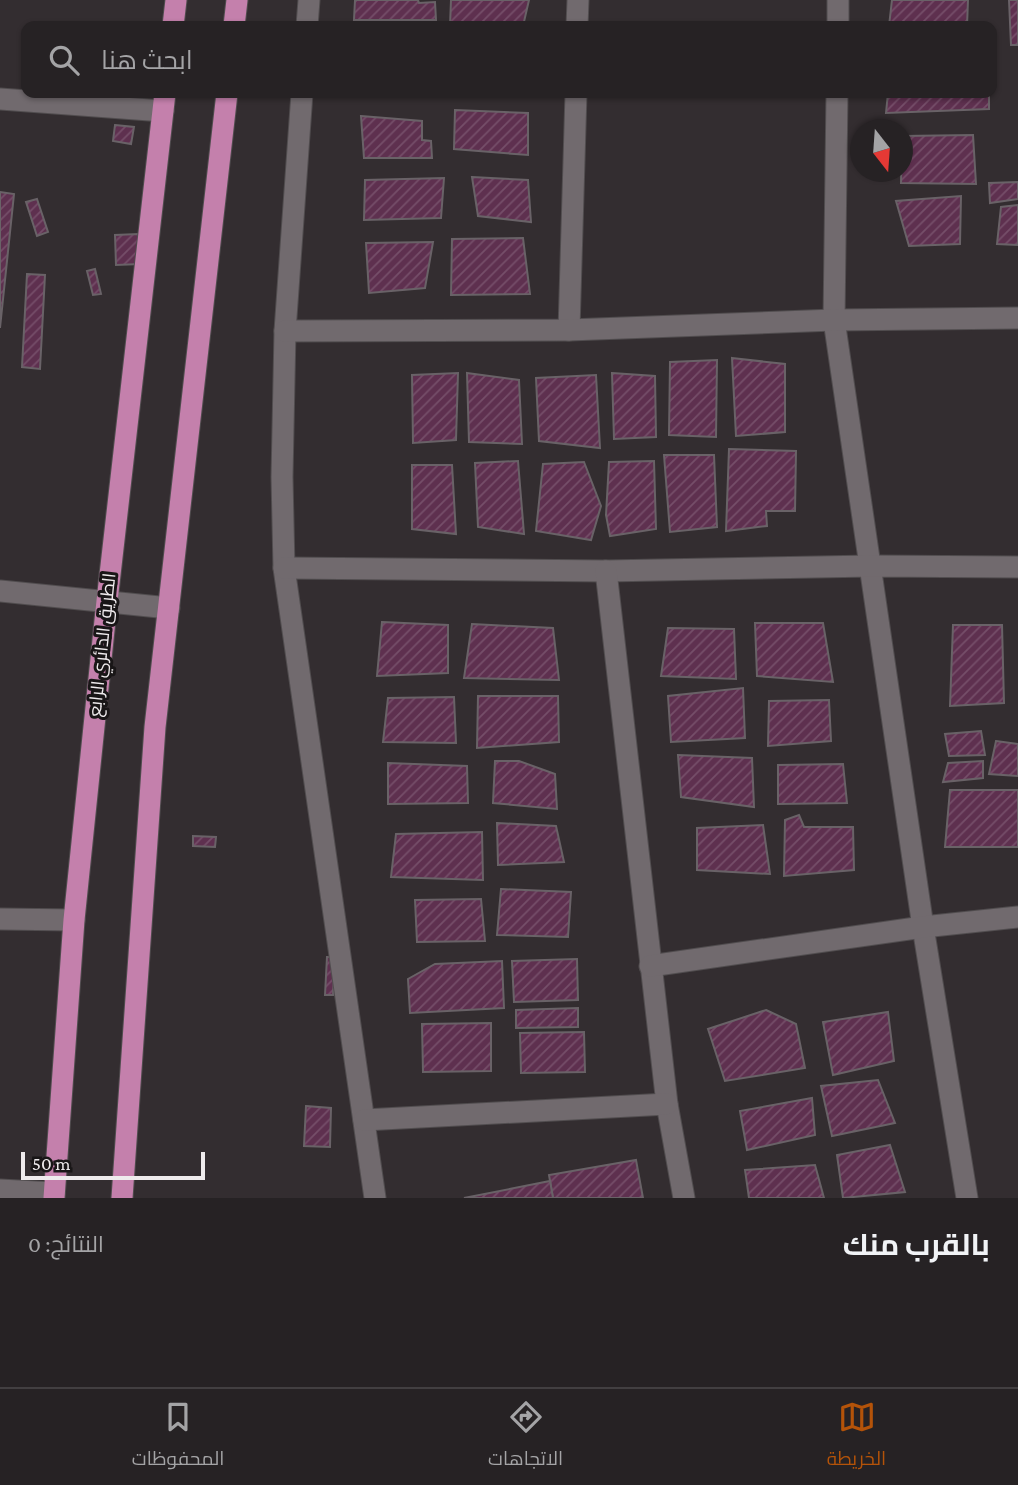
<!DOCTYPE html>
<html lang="ar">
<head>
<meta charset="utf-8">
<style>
  :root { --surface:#262224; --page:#2e2a2c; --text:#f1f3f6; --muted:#a4a4a6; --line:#423f41; --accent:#b45309 }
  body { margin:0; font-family:"Crimson Pro",Cairo,serif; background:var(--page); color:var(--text); direction:rtl }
  .compass { position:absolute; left:850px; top:119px; width:63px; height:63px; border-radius:50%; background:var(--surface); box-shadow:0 2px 5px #0004; rotate:163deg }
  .scale { position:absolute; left:21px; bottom:18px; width:184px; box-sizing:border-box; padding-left:7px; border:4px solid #efebed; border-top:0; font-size:19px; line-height:24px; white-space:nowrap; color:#efebed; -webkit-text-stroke:5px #191617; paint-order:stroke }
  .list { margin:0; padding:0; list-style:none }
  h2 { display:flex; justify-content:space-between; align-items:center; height:91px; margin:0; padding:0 28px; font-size:30px }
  h2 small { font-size:23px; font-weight:400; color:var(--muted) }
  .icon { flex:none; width:38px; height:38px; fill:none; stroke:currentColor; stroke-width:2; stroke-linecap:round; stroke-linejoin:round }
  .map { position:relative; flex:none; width:1018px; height:1198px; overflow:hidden; direction:ltr }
  .search { position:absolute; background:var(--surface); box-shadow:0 2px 5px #0004; left:21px; right:21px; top:21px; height:77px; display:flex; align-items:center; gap:18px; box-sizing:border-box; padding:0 24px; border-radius:14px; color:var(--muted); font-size:26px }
  .sheet { height:189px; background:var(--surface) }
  nav { display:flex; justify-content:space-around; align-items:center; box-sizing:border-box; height:98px; border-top:2px solid var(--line); background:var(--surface); font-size:19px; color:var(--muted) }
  nav a { display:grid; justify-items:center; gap:4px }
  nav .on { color:var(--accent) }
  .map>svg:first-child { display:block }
  .building { fill:url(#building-hatch); stroke:#696267; stroke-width:2 }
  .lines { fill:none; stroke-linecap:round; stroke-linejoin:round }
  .street-casing { stroke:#514d4f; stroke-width:23 }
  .primary-casing { stroke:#514d4f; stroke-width:23 }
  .street { stroke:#716a6e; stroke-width:21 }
  .primary { stroke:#c480ac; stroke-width:21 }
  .labels { text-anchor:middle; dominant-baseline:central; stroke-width:6; stroke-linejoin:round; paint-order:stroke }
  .street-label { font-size:18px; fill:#efebed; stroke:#191617 }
</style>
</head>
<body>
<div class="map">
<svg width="1018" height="1198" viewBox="0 0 1018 1198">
  <defs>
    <pattern id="building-hatch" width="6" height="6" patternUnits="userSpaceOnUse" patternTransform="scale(1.75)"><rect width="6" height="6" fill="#5e304f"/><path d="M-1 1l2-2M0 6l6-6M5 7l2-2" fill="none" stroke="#754e69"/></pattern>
  </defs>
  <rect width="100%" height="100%" fill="#332d30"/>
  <g class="building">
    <polygon points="355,0 418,0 419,3 435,2 436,20 354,20"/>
    <polygon points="451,0 529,0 523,26 450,26"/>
    <polygon points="892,0 968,0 967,26 889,26"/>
    <polygon points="1009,0 1018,0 1018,45 1011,45"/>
    <polygon points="888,93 989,93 989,109 886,113"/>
    <polygon points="455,110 528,113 528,155 454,149"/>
    <polygon points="361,116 422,121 422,140 431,141 432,158 364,158"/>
    <polygon points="115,125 134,127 131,144 113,141"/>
    <polygon points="973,135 976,184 901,183 902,136"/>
    <polygon points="472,177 528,180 531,222 478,216"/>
    <polygon points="444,178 441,218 364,220 365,180"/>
    <polygon points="1018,182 1018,199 990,203 989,183"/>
    <polygon points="0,192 14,194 0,328"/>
    <polygon points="961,196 960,244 909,246 896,201"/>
    <polygon points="37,199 48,232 37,236 26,202"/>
    <polygon points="1018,205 1018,245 997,244 1001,207"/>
    <polygon points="138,234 140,264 116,265 115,235"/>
    <polygon points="523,238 530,294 451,295 452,239"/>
    <polygon points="433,242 425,288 369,293 366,243"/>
    <polygon points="95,269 101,294 93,295 87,271"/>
    <polygon points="27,274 45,275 40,369 22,367"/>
    <polygon points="732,358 785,364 785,432 736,436"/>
    <polygon points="717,360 716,437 669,435 670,362"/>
    <polygon points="458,373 456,440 413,443 412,375"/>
    <polygon points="467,373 519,380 522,444 469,442"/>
    <polygon points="612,373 655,376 656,437 614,439"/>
    <polygon points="596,375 600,448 539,441 536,378"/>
    <polygon points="729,449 796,451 795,511 766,511 767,526 726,531"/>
    <polygon points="664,455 714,455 717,527 670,532"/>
    <polygon points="518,461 524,534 478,527 475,463"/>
    <polygon points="654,461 656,529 610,536 606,515 609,462"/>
    <polygon points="584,462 601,506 591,540 536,531 543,464"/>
    <polygon points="412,465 452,465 456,534 412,529"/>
    <polygon points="382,622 448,625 448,673 377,676"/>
    <polygon points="755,623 823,623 833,682 757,676"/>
    <polygon points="472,624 553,628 559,680 464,678"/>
    <polygon points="953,625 1002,625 1004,703 950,706"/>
    <polygon points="668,628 734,629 736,679 661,676"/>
    <polygon points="743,688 745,738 671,742 668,696"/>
    <polygon points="478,696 558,696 559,742 477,748"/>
    <polygon points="454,697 456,743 383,742 388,698"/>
    <polygon points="829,700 831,741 768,746 769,701"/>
    <polygon points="981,731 985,755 949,756 945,734"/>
    <polygon points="996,741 1018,744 1018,776 989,774"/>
    <polygon points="678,755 752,758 754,807 681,797"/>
    <polygon points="495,761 519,761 555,774 557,809 493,803"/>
    <polygon points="983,761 983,778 943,782 948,763"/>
    <polygon points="388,763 467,766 468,803 388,804"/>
    <polygon points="843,764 847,803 778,804 778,765"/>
    <polygon points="950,790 1018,790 1018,847 945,847"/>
    <polygon points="799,815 804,827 853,827 854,870 784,876 785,820"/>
    <polygon points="497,823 556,826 564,862 498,865"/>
    <polygon points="763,825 770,874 697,870 697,828"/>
    <polygon points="482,832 483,880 391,877 396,834"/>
    <polygon points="193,836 216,837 215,847 193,846"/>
    <polygon points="501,889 571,892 568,937 497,935"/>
    <polygon points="481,899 485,941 417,942 415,900"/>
    <polygon points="327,957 335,957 333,995 325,995"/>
    <polygon points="577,959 578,1000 514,1002 512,961"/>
    <polygon points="502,961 504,1008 410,1013 408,979 435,964"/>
    <polygon points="578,1008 578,1027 516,1028 516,1010"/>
    <polygon points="766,1010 796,1024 805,1068 725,1081 708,1029"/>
    <polygon points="888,1012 894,1061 833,1075 823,1022"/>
    <polygon points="491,1023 491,1071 423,1072 422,1024"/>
    <polygon points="584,1032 585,1072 521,1073 520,1033"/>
    <polygon points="878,1080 895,1123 832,1136 821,1086"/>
    <polygon points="812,1098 815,1135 747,1150 740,1111"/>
    <polygon points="306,1106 331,1108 330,1147 304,1146"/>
    <polygon points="890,1145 905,1192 843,1198 837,1155"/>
    <polygon points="636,1160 643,1198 553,1198 549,1175"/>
    <polygon points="815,1165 824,1198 749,1198 745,1170"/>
    <polygon points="550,1181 553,1198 464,1198"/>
  </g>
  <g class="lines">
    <g class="street-casing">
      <g id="street">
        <polyline points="838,0 838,26"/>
        <polyline points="307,26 309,0"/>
        <polyline points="577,26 578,0"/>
        <polyline points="302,93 285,331 282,477 284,568 375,1198"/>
        <polyline points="837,93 834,320 923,927 967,1198"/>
        <polyline points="0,99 163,111"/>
        <polyline points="569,330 576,93"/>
        <polyline points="285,331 569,330 834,320 1018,318"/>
        <polyline points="284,568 606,571 871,566 1018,567"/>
        <polyline points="606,571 667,1104 684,1198"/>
        <polyline points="0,591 169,608"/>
        <polyline points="0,919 74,920"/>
        <polyline points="650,966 923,927 1018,917"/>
        <polyline points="364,1120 667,1104"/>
        <polyline points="0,1190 54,1193"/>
      </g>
    </g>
    <g class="primary-casing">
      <g id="primary">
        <polyline points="173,26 176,0"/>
        <polyline points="234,26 237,0"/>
        <polyline points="54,1198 74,920 107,601 165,93"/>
        <polyline points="122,1198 155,727 227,93"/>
      </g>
    </g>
    <use href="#street" class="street"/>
    <use href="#primary" class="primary"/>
  </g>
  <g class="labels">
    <g class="street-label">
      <text transform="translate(102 645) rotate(-84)">الطريق الدائري الرابع</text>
    </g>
  </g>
</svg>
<svg class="compass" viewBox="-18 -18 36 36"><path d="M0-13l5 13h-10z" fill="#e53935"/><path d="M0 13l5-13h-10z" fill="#a4a4a6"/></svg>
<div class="scale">50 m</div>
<div class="search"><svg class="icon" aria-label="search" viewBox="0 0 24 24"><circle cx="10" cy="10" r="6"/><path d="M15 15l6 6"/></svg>ابحث هنا</div>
</div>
<section class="sheet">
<h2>بالقرب منك<small>النتائج: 0</small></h2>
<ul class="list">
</ul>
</section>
<nav>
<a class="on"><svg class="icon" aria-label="map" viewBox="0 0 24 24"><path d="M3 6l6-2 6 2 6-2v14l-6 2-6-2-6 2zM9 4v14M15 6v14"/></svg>الخريطة</a>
<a><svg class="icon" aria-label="directions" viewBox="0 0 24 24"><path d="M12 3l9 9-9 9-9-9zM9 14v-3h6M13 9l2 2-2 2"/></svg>الاتجاهات</a>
<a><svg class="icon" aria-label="saved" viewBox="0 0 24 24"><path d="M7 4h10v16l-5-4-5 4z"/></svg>المحفوظات</a>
</nav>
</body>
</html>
